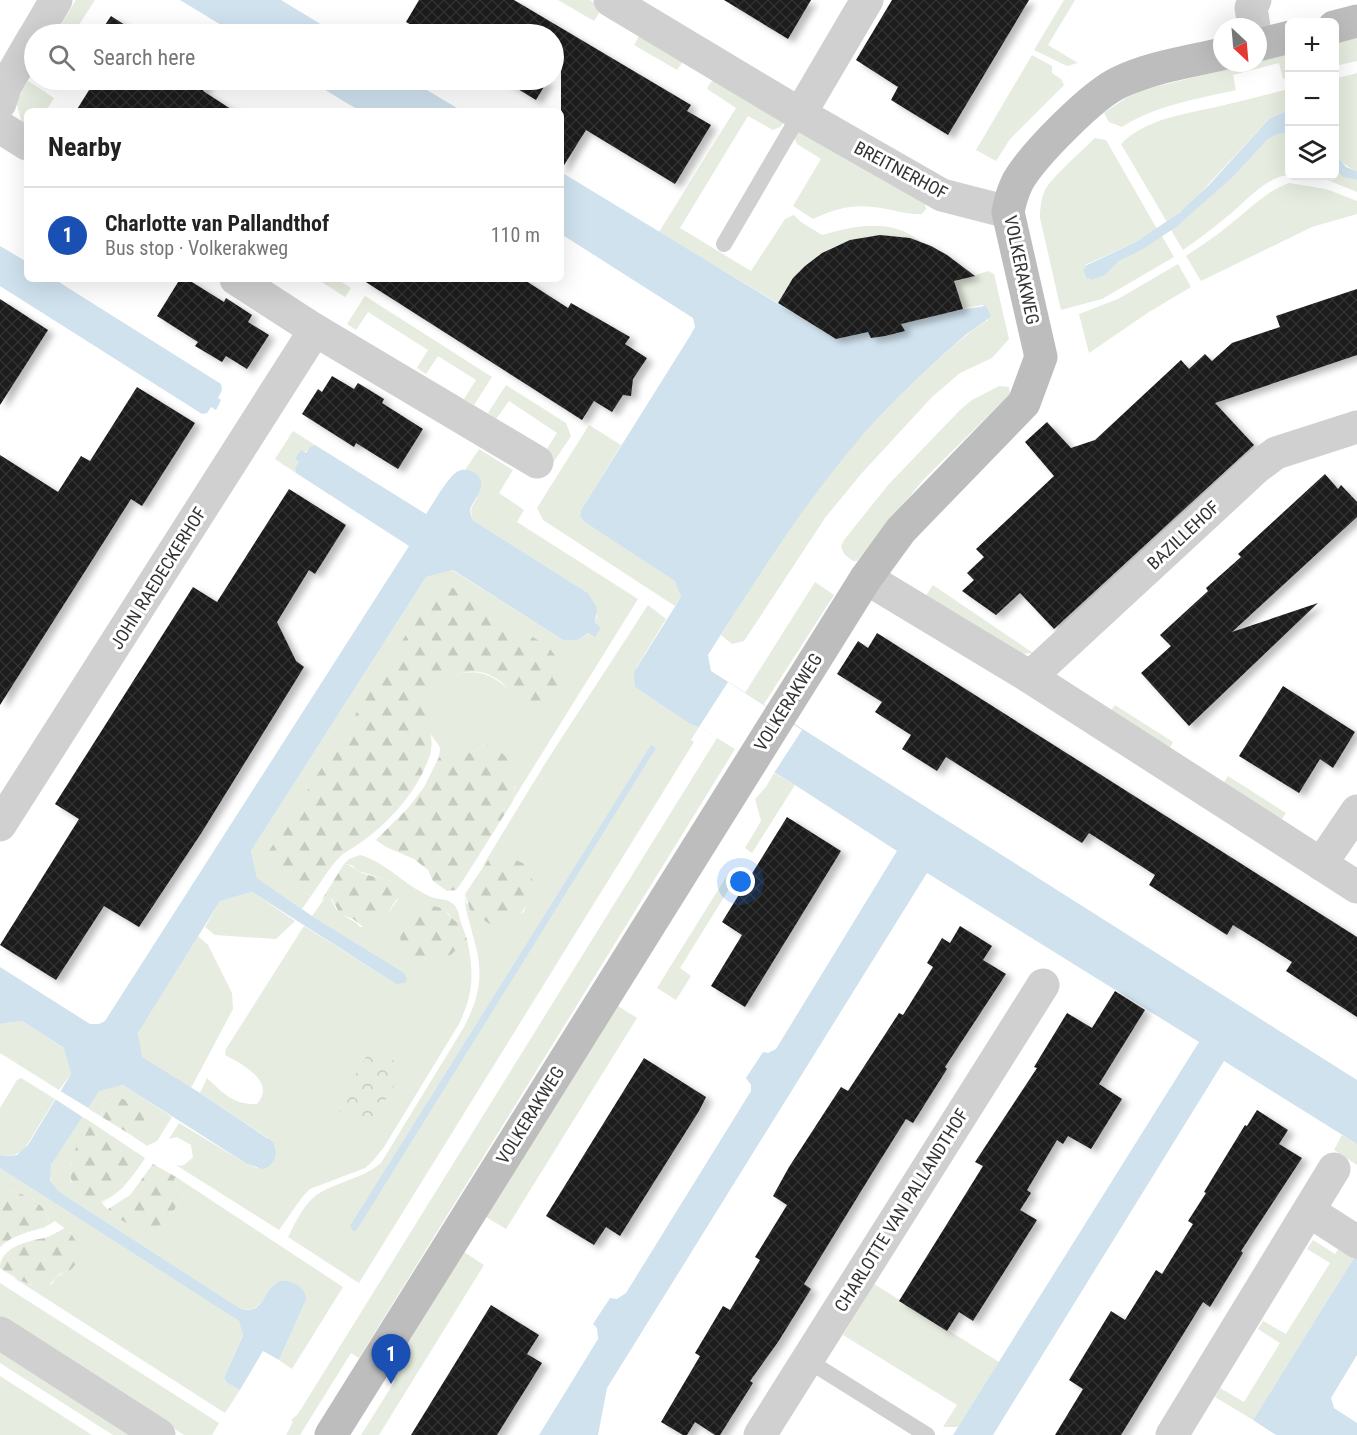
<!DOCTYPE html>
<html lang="en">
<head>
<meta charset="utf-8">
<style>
  :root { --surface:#fff; --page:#f6f6f6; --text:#222; --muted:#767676; --line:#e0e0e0; --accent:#db2777 }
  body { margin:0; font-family:"Roboto Condensed",sans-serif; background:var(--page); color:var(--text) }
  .controls { position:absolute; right:18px; top:18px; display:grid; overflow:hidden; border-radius:9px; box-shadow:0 6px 24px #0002 }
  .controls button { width:54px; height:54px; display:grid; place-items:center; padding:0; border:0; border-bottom:2px solid var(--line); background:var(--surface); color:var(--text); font:30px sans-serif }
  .compass { position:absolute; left:1213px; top:18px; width:54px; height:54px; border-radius:50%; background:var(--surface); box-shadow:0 6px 24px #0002; rotate:154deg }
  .you { position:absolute; left:741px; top:882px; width:21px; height:21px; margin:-15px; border:4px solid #fff; border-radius:50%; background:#1a73e8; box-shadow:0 0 0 9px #1a73e833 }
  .badge { display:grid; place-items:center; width:39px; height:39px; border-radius:50%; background:var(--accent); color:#fff; font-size:20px; font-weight:700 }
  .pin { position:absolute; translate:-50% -50px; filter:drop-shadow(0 2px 3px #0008) }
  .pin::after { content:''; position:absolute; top:32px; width:21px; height:18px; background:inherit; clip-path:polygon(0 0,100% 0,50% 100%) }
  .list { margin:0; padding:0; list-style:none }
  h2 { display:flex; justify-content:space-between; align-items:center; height:78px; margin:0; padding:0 24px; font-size:26px }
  h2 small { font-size:20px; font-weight:400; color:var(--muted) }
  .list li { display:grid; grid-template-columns:39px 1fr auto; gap:18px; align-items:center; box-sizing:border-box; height:96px; padding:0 24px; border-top:2px solid var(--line) }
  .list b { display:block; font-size:22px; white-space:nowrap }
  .list p { margin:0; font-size:20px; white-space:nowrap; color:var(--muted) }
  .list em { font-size:20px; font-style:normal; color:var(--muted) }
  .icon { flex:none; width:33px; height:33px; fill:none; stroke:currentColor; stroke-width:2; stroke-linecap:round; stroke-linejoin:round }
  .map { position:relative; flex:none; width:1357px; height:1435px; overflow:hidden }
  .search { position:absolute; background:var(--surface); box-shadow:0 6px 24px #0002; left:24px; top:24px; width:540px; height:66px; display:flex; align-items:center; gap:15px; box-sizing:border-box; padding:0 21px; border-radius:33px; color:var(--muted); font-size:22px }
  .panel { position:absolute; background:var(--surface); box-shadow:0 6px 24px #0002; left:24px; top:108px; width:540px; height:174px; border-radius:9px }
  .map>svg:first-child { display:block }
  .green { fill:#e6ecdf }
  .forest { fill:url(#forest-firs) }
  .park { fill:url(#park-crowns) }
  .water { fill:#cfe2ee }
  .pier { fill:#fff }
  .building { fill:url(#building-cross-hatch); filter:url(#shadow) }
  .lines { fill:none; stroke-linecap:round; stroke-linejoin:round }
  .lane { stroke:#d0d0d0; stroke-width:16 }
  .street { stroke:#d0d0d0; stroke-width:33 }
  .secondary { stroke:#bdbdbd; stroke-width:33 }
  .labels { text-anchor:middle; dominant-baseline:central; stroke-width:6; stroke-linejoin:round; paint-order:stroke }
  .street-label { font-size:18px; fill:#333; stroke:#fff }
</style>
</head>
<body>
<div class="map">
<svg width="1357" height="1435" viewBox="0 0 1357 1435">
  <defs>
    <pattern id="forest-firs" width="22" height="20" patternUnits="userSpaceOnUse" patternTransform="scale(1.5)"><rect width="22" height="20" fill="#e6ecdf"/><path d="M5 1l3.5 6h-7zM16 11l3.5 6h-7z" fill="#c6cbc0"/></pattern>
    <pattern id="park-crowns" width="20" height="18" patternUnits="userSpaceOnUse" patternTransform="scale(1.5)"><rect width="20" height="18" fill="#e6ecdf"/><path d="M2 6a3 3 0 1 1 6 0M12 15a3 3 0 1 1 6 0" fill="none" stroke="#c6cbc0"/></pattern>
    <pattern id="building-cross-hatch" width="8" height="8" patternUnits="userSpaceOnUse" patternTransform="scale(1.5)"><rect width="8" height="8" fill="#1a1a1a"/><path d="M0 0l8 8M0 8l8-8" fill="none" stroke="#333"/></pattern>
    <filter id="shadow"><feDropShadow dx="6" dy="4" stdDeviation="3" flood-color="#0004"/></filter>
  </defs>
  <rect width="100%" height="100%" fill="#fff"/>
  <g class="green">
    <polygon points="76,0 95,0 73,34 55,34"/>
    <polygon points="558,0 590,0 599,7 599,13 594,21"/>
    <polygon points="1064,0 1075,0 1048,45 1078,63 1067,66 1034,50"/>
    <polygon points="639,36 682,57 682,63 677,70 634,45"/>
    <polygon points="1357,38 1357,61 1335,66 1334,43"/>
    <path d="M1289,54V77L1283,79L1279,63L1233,75L1236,90C1197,99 1156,105 1122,127L1109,122L1104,113L1126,98L1142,90Z"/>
    <polygon points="1032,55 1052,66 1052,73 1061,79 1064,85 1010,139 996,161 976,150"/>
    <path d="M1357,73V171C1345,166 1335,159 1334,147V79Z"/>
    <path d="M716,79L785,121L780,127L773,130L748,116L680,228L751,271L785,219L794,215L801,222L822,235C856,225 893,218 921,242C881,229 837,237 805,266C793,276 786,290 778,303L659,232L736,108L707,89L710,83Z"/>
    <polygon points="28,81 54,98 46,111 27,111 27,128 22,124 16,101"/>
    <path d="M1289,89V112H1284L1269,119L1190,204L1167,222L1121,144C1145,119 1185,114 1216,107C1241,101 1265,95 1289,89Z"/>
    <path d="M798,130L925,203L926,209L922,214C909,215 899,211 886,209C857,203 839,207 813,219L793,206L821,159L797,144L794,137Z"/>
    <path d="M1289,133V175C1264,177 1244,204 1224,219C1211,230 1197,240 1183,250L1171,230L1234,176L1267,140L1278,134Z"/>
    <path d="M1095,138L1106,140L1157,229L1136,242L1085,265L1105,275L1119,261L1162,236L1174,257L1102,299L1061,310L1040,218C1040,208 1041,199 1045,190C1052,177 1082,151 1095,138Z"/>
    <polygon points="1335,171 1343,177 1357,180 1357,192 1325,179 1300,176 1334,176"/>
    <path d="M1289,183L1326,189L1357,201V214L1312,227L1201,281L1186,256C1200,246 1215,237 1228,226C1248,211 1266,191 1289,183Z"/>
    <polygon points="1178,264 1191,287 1149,312 1089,353 1079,314 1118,299"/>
    <path d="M988,271L994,274L1009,339L992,358L960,373L932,397L861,474L825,518L744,641L732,644L721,635C743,600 764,565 787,531C827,472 876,416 928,369C947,352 965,334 988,320L983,305L958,309L952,283Z"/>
    <polygon points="317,279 337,279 351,288 345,297"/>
    <polygon points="365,296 492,377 474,405 464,399 476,380 438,356 426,374 417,368 428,350 368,312 356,330 347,324"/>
    <polygon points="506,385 566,423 571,436 553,463 543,455 557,433 509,401 496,419 488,413"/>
    <polygon points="999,386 1009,387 1010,394 923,480 857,561 853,561 845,555 841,547 844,540 889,484 960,410 972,400"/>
    <polygon points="589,425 621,445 581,510 580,516 583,521 676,581 681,597 675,606 543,520 537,508"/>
    <path d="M293,431L315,445C308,449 303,455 295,459L300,462L295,468L296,473L275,459Z"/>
    <path d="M479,449L513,470L499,493L524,510L517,522L638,599L513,800L515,787L487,745L469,753H448L439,757C439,754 440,751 440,748C439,744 434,740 432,736C427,728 424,714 427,704C429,697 435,690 441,685C463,666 486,669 507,688L564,673L550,650L447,584L270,871L311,896L302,909L257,878L251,851L426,577L452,570L563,640H577L601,627L595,623L597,616L588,593L474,521C469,511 471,507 477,498L471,471L465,470Z"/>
    <polygon points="815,582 834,595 735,749 359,1358 351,1353 300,1435 286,1435 293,1422 291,1420 298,1414 745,693"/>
    <polygon points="933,585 1033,653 1020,654 925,597"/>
    <path d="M648,605L666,619L636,668L635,687L690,724L699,727L691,740L694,742L359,1283L288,1237C295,1224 302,1207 314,1197C333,1182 361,1180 381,1163L464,1027C481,994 484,972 473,936C470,922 464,908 465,894L466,903C493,927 491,931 524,912L532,890L488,860L482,867L546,762Z"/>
    <polygon points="1115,705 1173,742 1168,751 1109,713"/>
    <polygon points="774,773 795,785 752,853 745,848 761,821 755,799 766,787"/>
    <polygon points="1228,776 1286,813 1280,822 1222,785"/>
    <path d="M360,855C386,862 404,885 429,896C436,900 446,898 452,903C457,907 459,913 460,920L455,921L447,912L424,960C454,959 447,956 467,939C474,974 474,992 459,1024L384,1147L372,1162L365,1168L310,1189L303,1196L279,1230L176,1165C186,1168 186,1161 193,1158L191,1145L177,1137L169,1139L179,1123L247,1164L257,1168L268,1138L200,1093L207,1078C223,1093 233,1105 257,1104C277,1082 242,1064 225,1055L226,1049L304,926L396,984L403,972L312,916L327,895C334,900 333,907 339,912C345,918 352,918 360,927L379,926L399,898L391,881L358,871L352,865L344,864L349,859Z"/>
    <polygon points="728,874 736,878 680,968 691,976 676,1000 657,988"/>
    <polygon points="252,892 295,921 276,939 215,935 205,927 220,901"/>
    <polygon points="198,936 208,945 232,993 233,1009 191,1088 141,1057 138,1033"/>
    <polygon points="618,1006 637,1018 506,1229 486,1217"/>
    <polygon points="22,1021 65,1049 71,1074 59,1090 0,1053 0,1024"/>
    <path d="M21,1078L55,1099L24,1150C16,1155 10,1157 0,1155V1108L17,1080Z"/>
    <polygon points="123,1085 172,1117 157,1141 147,1146 131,1135 137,1133 125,1099 113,1097 101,1109 102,1117 87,1108 99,1090"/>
    <path d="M81,1116L88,1120V1130L80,1141L70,1164L71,1182L102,1202L108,1200L102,1203L111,1213L131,1224L149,1228L173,1213L177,1205L183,1198L174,1179L176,1177L343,1287L292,1369L279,1360L306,1300L275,1283C266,1295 258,1314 241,1309L58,1191C53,1186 50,1181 50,1174C49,1160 73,1129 81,1116Z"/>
    <polygon points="1342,1135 1357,1144 1357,1165 1334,1150"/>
    <path d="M0,1168L239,1321L243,1334L224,1378L227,1383L240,1390L225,1413L14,1278L25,1280L30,1285L52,1284L56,1277L72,1268L71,1233L55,1221L45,1227L49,1219C47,1215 44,1209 41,1206C32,1197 12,1189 0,1189Z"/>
    <polygon points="1313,1240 1335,1254 1343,1242 1357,1253 1253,1420 1215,1397 1220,1388 1244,1402 1280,1343 1258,1329 1263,1321 1286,1334 1330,1263 1307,1249"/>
    <polygon points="464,1252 484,1265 379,1435 361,1435 395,1381 388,1376"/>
    <polygon points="0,1283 219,1423 212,1435 184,1435 0,1317"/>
    <polygon points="874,1284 999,1362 958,1427 943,1427 957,1405 843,1335"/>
    <polygon points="0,1349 136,1435 113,1435 0,1363"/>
    <polygon points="0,1376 92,1435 0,1435"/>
  </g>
  <g class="forest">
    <path d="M441,584H447C471,599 496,615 520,630C530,636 543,642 551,650C557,658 566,672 566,683C567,704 535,711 520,701C511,695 506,684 497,679C476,665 456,672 439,687C415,707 435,726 431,750C430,757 426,765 423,772C409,800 386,825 360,843C353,848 344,852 338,859C328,869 320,884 311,896L270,871L263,862L264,859L433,592Z"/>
    <path d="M487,745C513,753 517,776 513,801L464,879L456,890L447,891L433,881L428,870L414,859L386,847L376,840L409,807L424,787L439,757L448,753H469Z"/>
    <path d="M502,858C511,859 522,860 528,868C542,890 521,928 493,925C484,923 479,913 470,910L465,894L488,860Z"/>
    <path d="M344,864C352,865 355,870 362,873C379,880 390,874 401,893C397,903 401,894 395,902C386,914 384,929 367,930L353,919L340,914L332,899L327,896L321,901Z"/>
    <path d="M432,906L442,908L455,921L460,920L467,939C460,945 455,953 446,958C442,960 437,959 433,960C390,961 389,914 432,906Z"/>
    <path d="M113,1097C125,1097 143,1107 147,1119C148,1123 147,1126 147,1130L142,1133L131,1135L102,1117L101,1109Z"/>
    <path d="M88,1120L145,1158C133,1176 107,1217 81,1196C72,1188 70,1178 70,1167C71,1159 76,1147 80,1140C82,1137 87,1133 88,1129C88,1126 87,1123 88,1120Z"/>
    <path d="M153,1164L176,1177L174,1179L183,1198L177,1205L168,1221C162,1224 155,1228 149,1228C136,1229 115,1219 108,1209L130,1195Z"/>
    <path d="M0,1189C12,1189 32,1197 41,1206C44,1209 47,1215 49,1219L45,1227C30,1232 12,1235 0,1247Z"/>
    <path d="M65,1228C78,1238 85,1258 70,1270C66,1272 60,1273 57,1276C53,1280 51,1284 47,1287C31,1288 13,1277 0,1268C0,1249 24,1242 39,1239C48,1238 57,1232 65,1228Z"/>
  </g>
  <polygon class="park" points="372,1047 405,1068 368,1128 335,1109"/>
  <g class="water">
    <polygon points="180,0 281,0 337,34 236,34"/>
    <polygon points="309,80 410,80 462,111 360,111"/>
    <polygon points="1284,112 1289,112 1289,133 1278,134 1267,140 1234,176 1176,227 1143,249 1119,261 1105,275 1091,280 1091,278 1087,279 1083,269 1086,268 1085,266 1136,242 1179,213 1209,185 1269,119"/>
    <polygon points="1335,154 1346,167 1357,171 1357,180 1343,177 1335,171"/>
    <path d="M561,172L836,339L871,331L872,338L904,330L901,323L963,309L986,306L991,316C983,324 971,330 962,338C929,367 897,397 867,430C806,499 758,577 708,655L711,671L1357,1080V1144L1224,1061L993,1435H953L1199,1042L927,873L607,1388L598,1435H539L598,1339L597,1328L593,1324L610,1298L617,1299L626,1293L751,1091V1085L746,1078L763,1052L768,1053L776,1049L897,851L795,785L699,727L690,724L635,687L634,672L681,597L675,581L583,521L580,516L581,510L690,336L695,327L693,318L561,234Z"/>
    <polygon points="0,246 27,262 27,279 54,279 221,384 222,390 218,398 221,400 216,410 211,407 207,413 202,414 0,286"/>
    <path d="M315,445L426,514C434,503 449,473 461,470C467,469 471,470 475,473C489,484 476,496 471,507C469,512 471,516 474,521L588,593L597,608L595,623L601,627L595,637L589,633L577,640H563L453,570L426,577L251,851L257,878L312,916L403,972L407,979L405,983L396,984L252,892L220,901L138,1033L142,1057L200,1093L273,1142C278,1153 276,1165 263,1169L247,1164L123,1085L99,1091L51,1165L50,1180L58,1191L241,1309C271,1318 263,1266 297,1285C303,1289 306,1293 306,1300L279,1360L263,1351L240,1390L227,1383L224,1378L243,1335L239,1321L0,1168V1155L8,1156L17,1155L28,1145L71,1074L64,1048L22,1021L0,1024V967L90,1024H99L105,1021L409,546L296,473L295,468L299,462L295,459L301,450L306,453L310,447Z"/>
    <polygon points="651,745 656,748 356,1231 353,1231 350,1226"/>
    <polygon points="1357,1253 1357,1355 1331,1398 1334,1408 1357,1423 1357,1435 1276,1435 1253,1420"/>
  </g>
  <g class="pier">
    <polygon points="728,682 802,730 774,773 699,727"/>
    <polygon points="57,1089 90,1109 84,1118 52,1097"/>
  </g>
  <g class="building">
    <polygon points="419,0 514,0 691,105 687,111 711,125 675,184 586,130 561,170 561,58 554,70 554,34 427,34 406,22"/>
    <polygon points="724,0 811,0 788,39"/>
    <polygon points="892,0 1029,0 948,135 891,100 898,87 856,60"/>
    <polygon points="111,16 139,34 99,34"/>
    <polygon points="90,80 209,80 203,91 234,111 76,111 94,82"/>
    <polygon points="503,80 548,80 536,100"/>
    <polygon points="880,235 910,238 931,246 947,255 975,276 954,281 963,309 901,324 905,331 885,336 871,338 868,332 836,339 778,303 793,278 805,266 822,253 850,240"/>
    <polygon points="180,279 187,279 224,302 226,298 252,315 248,322 269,335 247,369 226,356 222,362 195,346 198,342 157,316"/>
    <polygon points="361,279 523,279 568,308 571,303 630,337 625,344 647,358 633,379 631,396 623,395 612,412 594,401 582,420"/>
    <polygon points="1357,289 1357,355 1215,403 1254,445 1054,629 1020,593 996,615 962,591 974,580 967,573 984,557 976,549 1054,476 1025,442 1047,422 1071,448 1095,440 1181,360 1189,369 1205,354 1212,361 1232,343 1280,327 1276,316"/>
    <polygon points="0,299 48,330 0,405"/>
    <polygon points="332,376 354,389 358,383 384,399 382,403 423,429 398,469 356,443 354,447 302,414 318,389 322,392"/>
    <polygon points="137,387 195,423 142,506 131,499 0,705 0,455 58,492 81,456 90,461"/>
    <polygon points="1325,474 1338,489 1341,485 1357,502 1357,517 1232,632 1318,603 1189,726 1141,673 1171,646 1160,635 1208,591 1206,588 1241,557 1238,554"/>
    <polygon points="289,489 346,525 315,574 309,570 277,622 296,661 304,667 202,832 139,927 104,906 56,980 0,945 79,819 55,804 193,587 217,602"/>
    <polygon points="877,633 1357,937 1357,1017 1286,971 1292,962 1259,941 1233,925 1227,935 1149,885 1155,875 1089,833 1082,843 946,757 937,771 902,749 911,735 875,712 882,702 837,674 858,641 868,648"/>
    <polygon points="1283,686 1355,732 1333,768 1320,759 1299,793 1239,756"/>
    <polygon points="787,817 841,851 745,1007 711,986 742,935 722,922"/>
    <polygon points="960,926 992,946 983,960 1006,974 945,1067 947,1069 913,1123 906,1119 871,1175 804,1284 811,1289 778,1342 750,1381 753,1383 720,1435 715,1435 695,1422 687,1435 683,1435 661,1422 700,1356 695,1353 723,1306 730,1310 760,1260 755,1257 787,1205 773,1196 789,1167 841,1087 848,1091 899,1013 903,1015 933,967 927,963 942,938 950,943"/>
    <polygon points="1115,991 1145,1010 1099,1084 1122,1099 1091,1149 1068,1136 1063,1144 1057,1140 1027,1190 1031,1193 1020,1210 1037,1220 973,1321 959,1312 947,1331 899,1301 983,1166 975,1162 1037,1068 1034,1067 1067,1013 1092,1028"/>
    <polygon points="644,1058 706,1097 699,1111 620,1236 606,1227 594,1245 546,1216"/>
    <polygon points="1257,1110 1288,1130 1279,1144 1302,1158 1241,1251 1243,1253 1210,1307 1203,1302 1121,1435 1055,1435 1083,1389 1069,1380 1111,1311 1125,1320 1156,1270 1162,1274 1193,1224 1188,1221 1206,1193 1204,1192 1245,1125 1247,1126"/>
    <polygon points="491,1305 539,1335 527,1354 542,1363 510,1414 497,1435 411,1435"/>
  </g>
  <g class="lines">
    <g class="lane">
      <polyline points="724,244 800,114"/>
      <polyline points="807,1360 927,1435"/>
    </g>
    <g class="street">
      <polyline points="610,0 800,114 942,195 1008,212"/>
      <polyline points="1254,27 1251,8 1255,0"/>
      <polyline points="36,34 56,0"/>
      <polyline points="0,103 5,87 34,37"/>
      <polyline points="800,114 867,0"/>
      <polyline points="0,127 27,144"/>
      <polyline points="236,279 315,330 537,462"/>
      <polyline points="866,578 1030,677 1357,887"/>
      <polyline points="1030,677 1257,467 1276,453 1357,427"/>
      <polyline points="0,825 315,330"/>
      <polyline points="1321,864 1357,811"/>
      <polyline points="1309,1211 1357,1242"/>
      <polyline points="0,1333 159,1435"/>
      <polyline points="760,1435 1043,985"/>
      <polyline points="1172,1435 1334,1169"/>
    </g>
    <g class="secondary">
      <polyline points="1334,27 1357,21"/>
      <polyline points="1258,45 1290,37"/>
      <path d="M331,1435L866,578L901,530L1024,403L1041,357L1008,212C1010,201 1013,191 1018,181C1033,155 1093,94 1120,82C1152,67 1188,62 1222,54"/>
    </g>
  </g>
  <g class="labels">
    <g class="street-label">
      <text transform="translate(901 170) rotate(28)">BREITNERHOF</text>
      <text transform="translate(1022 270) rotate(78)">VOLKERAKWEG</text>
      <text transform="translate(1183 535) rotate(-43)">BAZILLEHOF</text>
      <text transform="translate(158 578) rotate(-58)">JOHN RAEDECKERHOF</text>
      <text transform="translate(788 702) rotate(-58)">VOLKERAKWEG</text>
      <text transform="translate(530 1115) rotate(-58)">VOLKERAKWEG</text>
      <text transform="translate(901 1210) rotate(-58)">CHARLOTTE VAN PALLANDTHOF</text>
    </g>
  </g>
</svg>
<div class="controls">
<button>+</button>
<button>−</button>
<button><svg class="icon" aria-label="layers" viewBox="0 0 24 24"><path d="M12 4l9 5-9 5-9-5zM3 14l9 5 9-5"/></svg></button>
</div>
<svg class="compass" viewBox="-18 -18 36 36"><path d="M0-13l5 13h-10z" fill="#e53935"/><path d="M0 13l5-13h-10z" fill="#767676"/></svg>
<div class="you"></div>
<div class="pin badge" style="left:391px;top:1384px;background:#1a4fb4">1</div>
<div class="search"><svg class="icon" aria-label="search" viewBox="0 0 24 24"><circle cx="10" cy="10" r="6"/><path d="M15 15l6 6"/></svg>Search here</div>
<section class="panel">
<h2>Nearby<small></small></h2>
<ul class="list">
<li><span class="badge" style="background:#1a4fb4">1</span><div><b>Charlotte van Pallandthof</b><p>Bus stop · Volkerakweg</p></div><em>110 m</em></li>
</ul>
</section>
</div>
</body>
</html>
